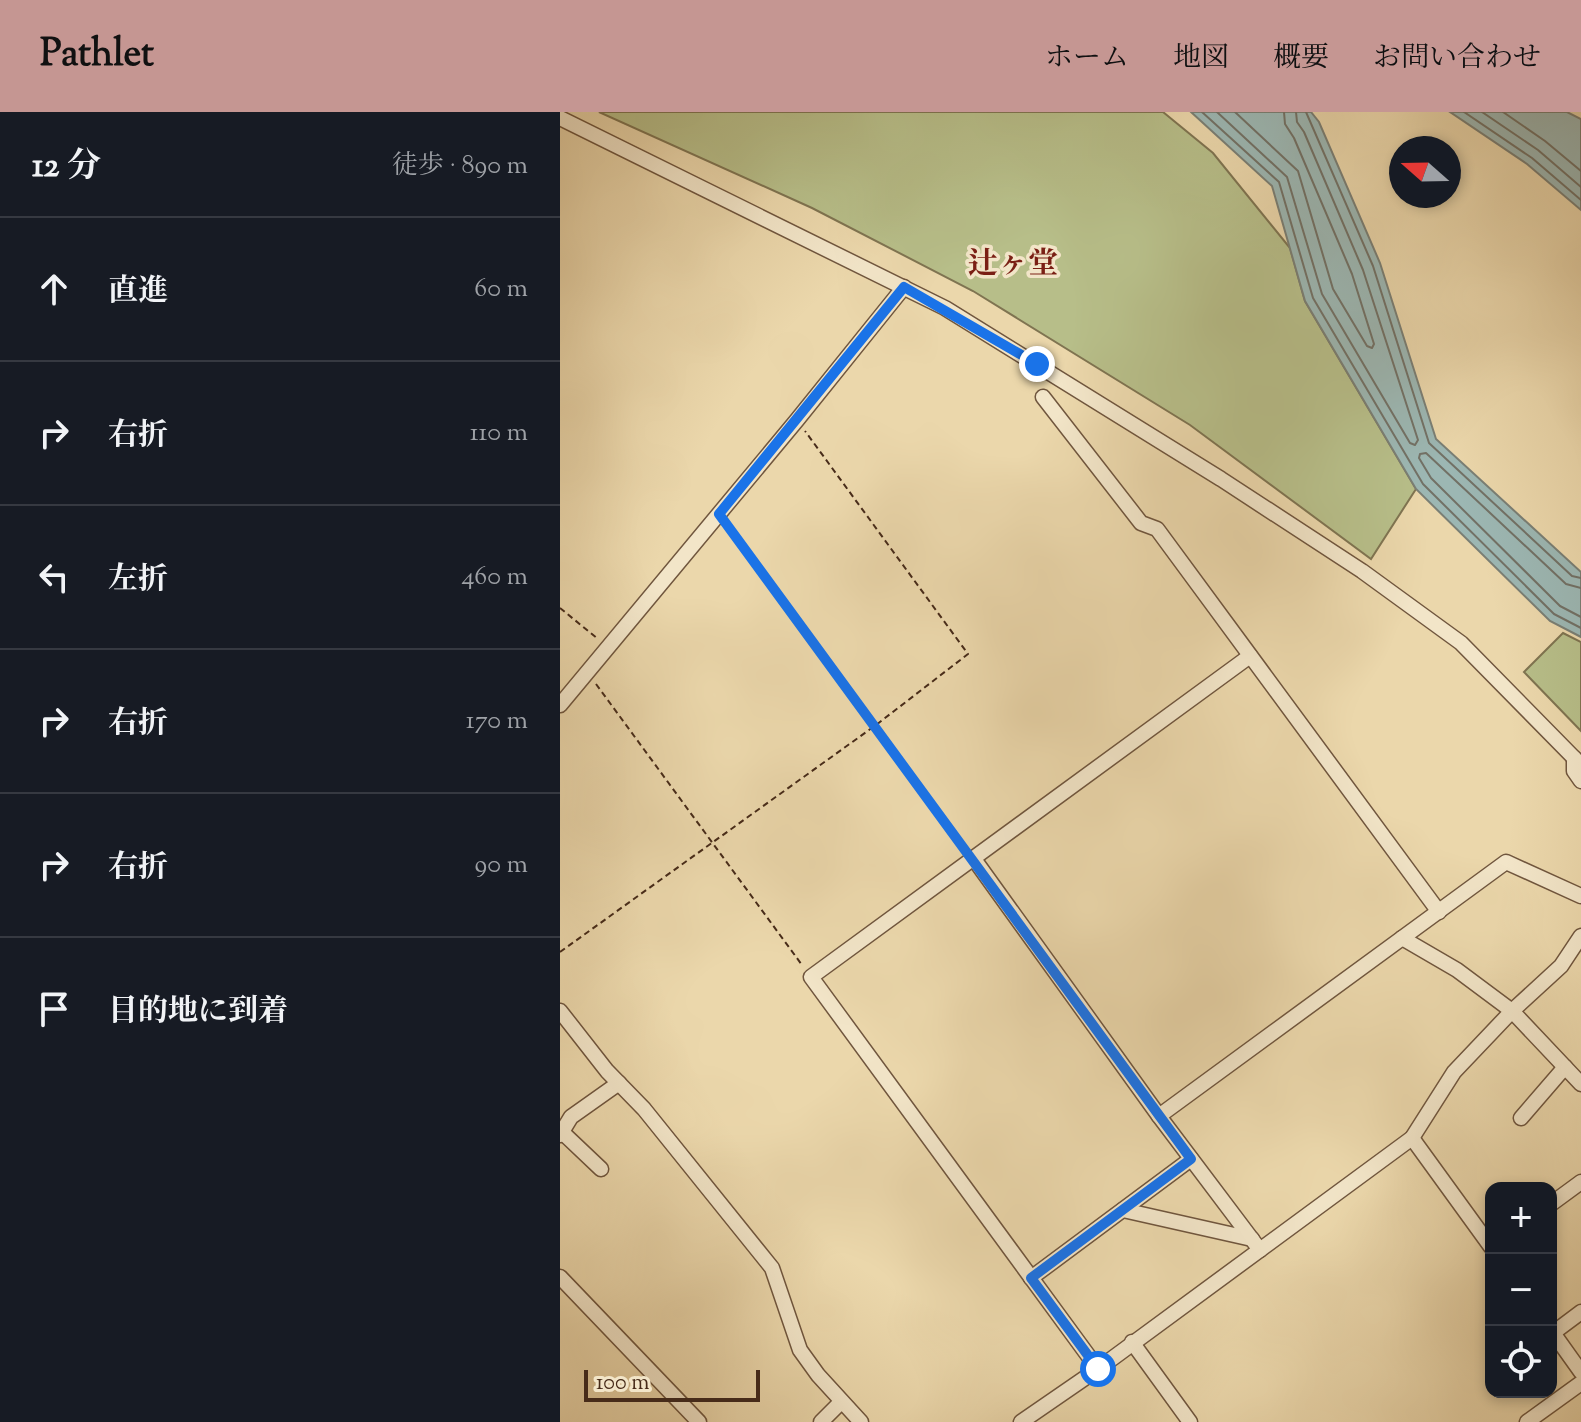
<!DOCTYPE html>
<html lang="ja">
<head>
<meta charset="utf-8">
<style>
  :root { --surface:#171b24; --page:#20242c; --text:#f1f3f6; --muted:#9ea1a6; --line:#363941; --accent:#c59692 }
  body { margin:0; font-family:"Sorts Mill Goudy","Noto Serif JP",serif; background:var(--page); color:var(--text) }
  .controls { position:absolute; right:24px; bottom:24px; display:grid; overflow:hidden; border-radius:16px; box-shadow:0 4px 12px #0003 }
  .controls button { width:72px; height:72px; display:grid; place-items:center; padding:0; border:0; border-bottom:2px solid var(--line); background:var(--surface); color:var(--text); font:40px sans-serif }
  .compass { position:absolute; left:829px; top:24px; width:72px; height:72px; border-radius:50%; background:var(--surface); box-shadow:0 4px 12px #0003; rotate:290deg }
  .scale { position:absolute; left:24px; bottom:20px; width:176px; box-sizing:border-box; padding-left:8px; border:4px solid #472b19; border-top:0; font-size:22px; line-height:28px; white-space:nowrap; color:#472b19; -webkit-text-stroke:6px #f2e5c8; paint-order:stroke }
  .stop { position:absolute; width:24px; height:24px; margin:-18px; border:6px solid #1a73e8; border-radius:50%; background:#fff }
  .stop.end { background:#1a73e8; border-color:#fff; box-shadow:0 2px 8px #0008 }
  .list { margin:0; padding:0; list-style:none }
  h2 { display:flex; justify-content:space-between; align-items:center; height:104px; margin:0; padding:0 32px; font-size:34px }
  h2 small { font-size:26px; font-weight:400; color:var(--muted) }
  .list li { display:grid; grid-template-columns:52px 1fr auto; gap:24px; align-items:center; box-sizing:border-box; height:144px; padding:0 32px; border-top:2px solid var(--line) }
  .list b { display:block; font-size:30px; white-space:nowrap }
  .list em { font-size:26px; font-style:normal; color:var(--muted) }
  .icon { flex:none; width:44px; height:44px; fill:none; stroke:currentColor; stroke-width:2; stroke-linecap:round; stroke-linejoin:round }
  .map { position:relative; flex:none; width:1021px; height:1310px; overflow:hidden }
  header { display:flex; align-items:center; gap:48px; box-sizing:border-box; height:112px; padding:0 40px; background:var(--accent); color:#111 }
  header strong { font-size:38px }
  nav { display:flex; gap:44px; margin-inline-start:auto; font-size:28px }
  main { display:flex }
  aside { flex:1; background:var(--surface) }
  .map>svg:first-child { display:block }
  .green { fill:#b7be89; stroke:#7f7451; stroke-width:2 }
  .water { fill:#9cb7b3; stroke:#7a7f75; stroke-width:2 }
  .lines { fill:none; stroke-linecap:round; stroke-linejoin:round }
  .shore { stroke:#727166; stroke-width:2 }
  .minor-casing { stroke:#70563e; stroke-width:17 }
  .path { stroke:#472b19; stroke-width:2; stroke-dasharray:6 4; stroke-linecap:butt }
  .minor { stroke:#f2e5c8; stroke-width:14 }
  .route { stroke:#1a73e8; stroke-width:10 }
  .labels { text-anchor:middle; dominant-baseline:central; stroke-width:7; stroke-linejoin:round; paint-order:stroke }
  .neighbourhood-label { font-size:30px; font-weight:bold; fill:#7a1f14; stroke:#f2e5c8 }
</style>
</head>
<body>
<header>
<strong>Pathlet</strong>
<nav><a>ホーム</a><a>地図</a><a>概要</a><a>お問い合わせ</a></nav>
</header>
<main>
<aside>
<h2>12 分<small>徒歩 · 890 m</small></h2>
<ul class="list">
<li><svg class="icon" aria-label="ahead" viewBox="0 0 24 24"><path d="M12 20V5M6 11l6-6 6 6"/></svg><div><b>直進</b></div><em>60 m</em></li>
<li><svg class="icon" aria-label="right" viewBox="0 0 24 24"><path d="M7 20v-9h11M14 6l5 5-5 5"/></svg><div><b>右折</b></div><em>110 m</em></li>
<li><svg class="icon" aria-label="left" viewBox="0 0 24 24"><path d="M17 20v-9H6M10 6l-5 5 5 5"/></svg><div><b>左折</b></div><em>460 m</em></li>
<li><svg class="icon" aria-label="right" viewBox="0 0 24 24"><path d="M7 20v-9h11M14 6l5 5-5 5"/></svg><div><b>右折</b></div><em>170 m</em></li>
<li><svg class="icon" aria-label="right" viewBox="0 0 24 24"><path d="M7 20v-9h11M14 6l5 5-5 5"/></svg><div><b>右折</b></div><em>90 m</em></li>
<li><svg class="icon" aria-label="arrive" viewBox="0 0 24 24"><path d="M6 21V4h12l-3 4 3 4H6"/></svg><div><b>目的地に到着</b></div></li>
</ul>
</aside>
<div class="map">
<svg width="1021" height="1310" viewBox="0 0 1021 1310">
  <rect width="100%" height="100%" fill="#ebd7ab"/>
  <filter id="stains"><feTurbulence type="fractalNoise" baseFrequency=".0025" numOctaves="4"/><feColorMatrix values="0 0 0 0 .2 0 0 0 0 .09 0 0 0 0 .02 0 0 0 .5 -.17"/></filter>
  <radialGradient id="worn" r=".72"><stop offset=".6" stop-color="#630" stop-opacity="0"/><stop offset="1" stop-color="#630" stop-opacity=".3"/></radialGradient>
  <g class="green">
    <polygon points="39,0 603,0 653,41 730,136 745,189 856,377 811,447 630,313 413,179 252,96"/>
    <polygon points="1003,521 1021,530 1021,619 964,560"/>
  </g>
  <g class="water">
    <polygon points="631,0 751,0 759,10 820,151 876,327 1021,460 1021,525 990,509 856,377 745,189 712,74"/>
    <polygon points="890,0 1007,0 1021,7 1021,98 967,52"/>
  </g>
  <g class="lines">
    <g class="shore">
      <polyline points="642,0 719,70 753,186 863,372 994,502 1021,516"/>
      <polyline points="657,0 727,65 762,182 850,331 855,333 858,328 803,158 744,20 737,10 736,0"/>
      <polyline points="675,0 738,59 773,177 807,234 812,236 814,232 792,162 734,26 725,12 724,0"/>
      <polyline points="746,0 813,154 869,331 1012,464 1021,466"/>
      <polyline points="904,0 972,46 1021,88"/>
      <polyline points="922,0 978,38 1021,75"/>
      <polyline points="943,0 985,29 1021,59"/>
      <polyline points="1021,476 1006,472 866,341 860,342 859,346 871,366 1000,494 1021,505"/>
    </g>
    <g class="minor-casing">
      <g id="minor">
        <polyline points="0,6 385,196 661,367 802,459 901,531 1021,653"/>
        <polyline points="483,285 581,411 597,417 879,800"/>
        <polyline points="0,593 237,308 344,175"/>
        <polyline points="1014,646 1014,659 1021,669"/>
        <polyline points="414,747 599,1004 700,1138"/>
        <polyline points="842,826 897,858 952,899 1021,972"/>
        <polyline points="0,899 47,959 84,997 212,1156 240,1238 258,1263 301,1310"/>
        <polyline points="599,1004 946,750 1021,784"/>
        <polyline points="961,1006 1005,955"/>
        <polyline points="2,1020 41,1057"/>
        <polyline points="0,1023 11,1005 59,971"/>
        <polyline points="852,1026 931,1135"/>
        <polyline points="991,1092 1021,1070"/>
        <polyline points="563,1098 692,1127"/>
        <polyline points="0,1165 139,1310"/>
        <polyline points="471,1166 631,1047"/>
        <polyline points="991,1218 1021,1260"/>
        <polyline points="993,1221 1021,1200"/>
        <polyline points="572,1230 630,1310"/>
        <polyline points="538,1257 251,865 690,544"/>
        <polyline points="261,1310 281,1290"/>
        <polyline points="461,1310 538,1257 852,1026 894,960 952,899 1001,854 1021,824"/>
        <polyline points="967,1310 1021,1271"/>
      </g>
    </g>
    <g class="path">
      <polyline points="167,412 405,736"/>
      <polyline points="0,496 38,527"/>
      <polyline points="36,572 242,853"/>
      <polyline points="0,840 316,613 408,542 245,319"/>
    </g>
    <use href="#minor" class="minor"/>
  </g>
  <g class="lines">
    <polyline class="route" points="477,252 344,175 159,402 631,1047 471,1166 538,1257"/>
  </g>
  <g class="labels">
    <g class="neighbourhood-label">
      <text x="453" y="153">辻ヶ堂</text>
    </g>
  </g>
  <rect width="100%" height="100%" filter="url(#stains)"/>
  <rect width="100%" height="100%" fill="url(#worn)"/>
</svg>
<div class="controls">
<button>+</button>
<button>−</button>
<button><svg class="icon" aria-label="locate" viewBox="0 0 24 24"><circle cx="12" cy="12" r="6"/><path d="M12 2v4M12 18v4M2 12h4M18 12h4"/></svg></button>
</div>
<svg class="compass" viewBox="-18 -18 36 36"><path d="M0-13l5 13h-10z" fill="#e53935"/><path d="M0 13l5-13h-10z" fill="#9ea1a6"/></svg>
<div class="scale">100 m</div>
<div class="stop" style="left:538px;top:1257px"></div>
<div class="stop end" style="left:477px;top:252px"></div>
</div>
</main>
</body>
</html>
